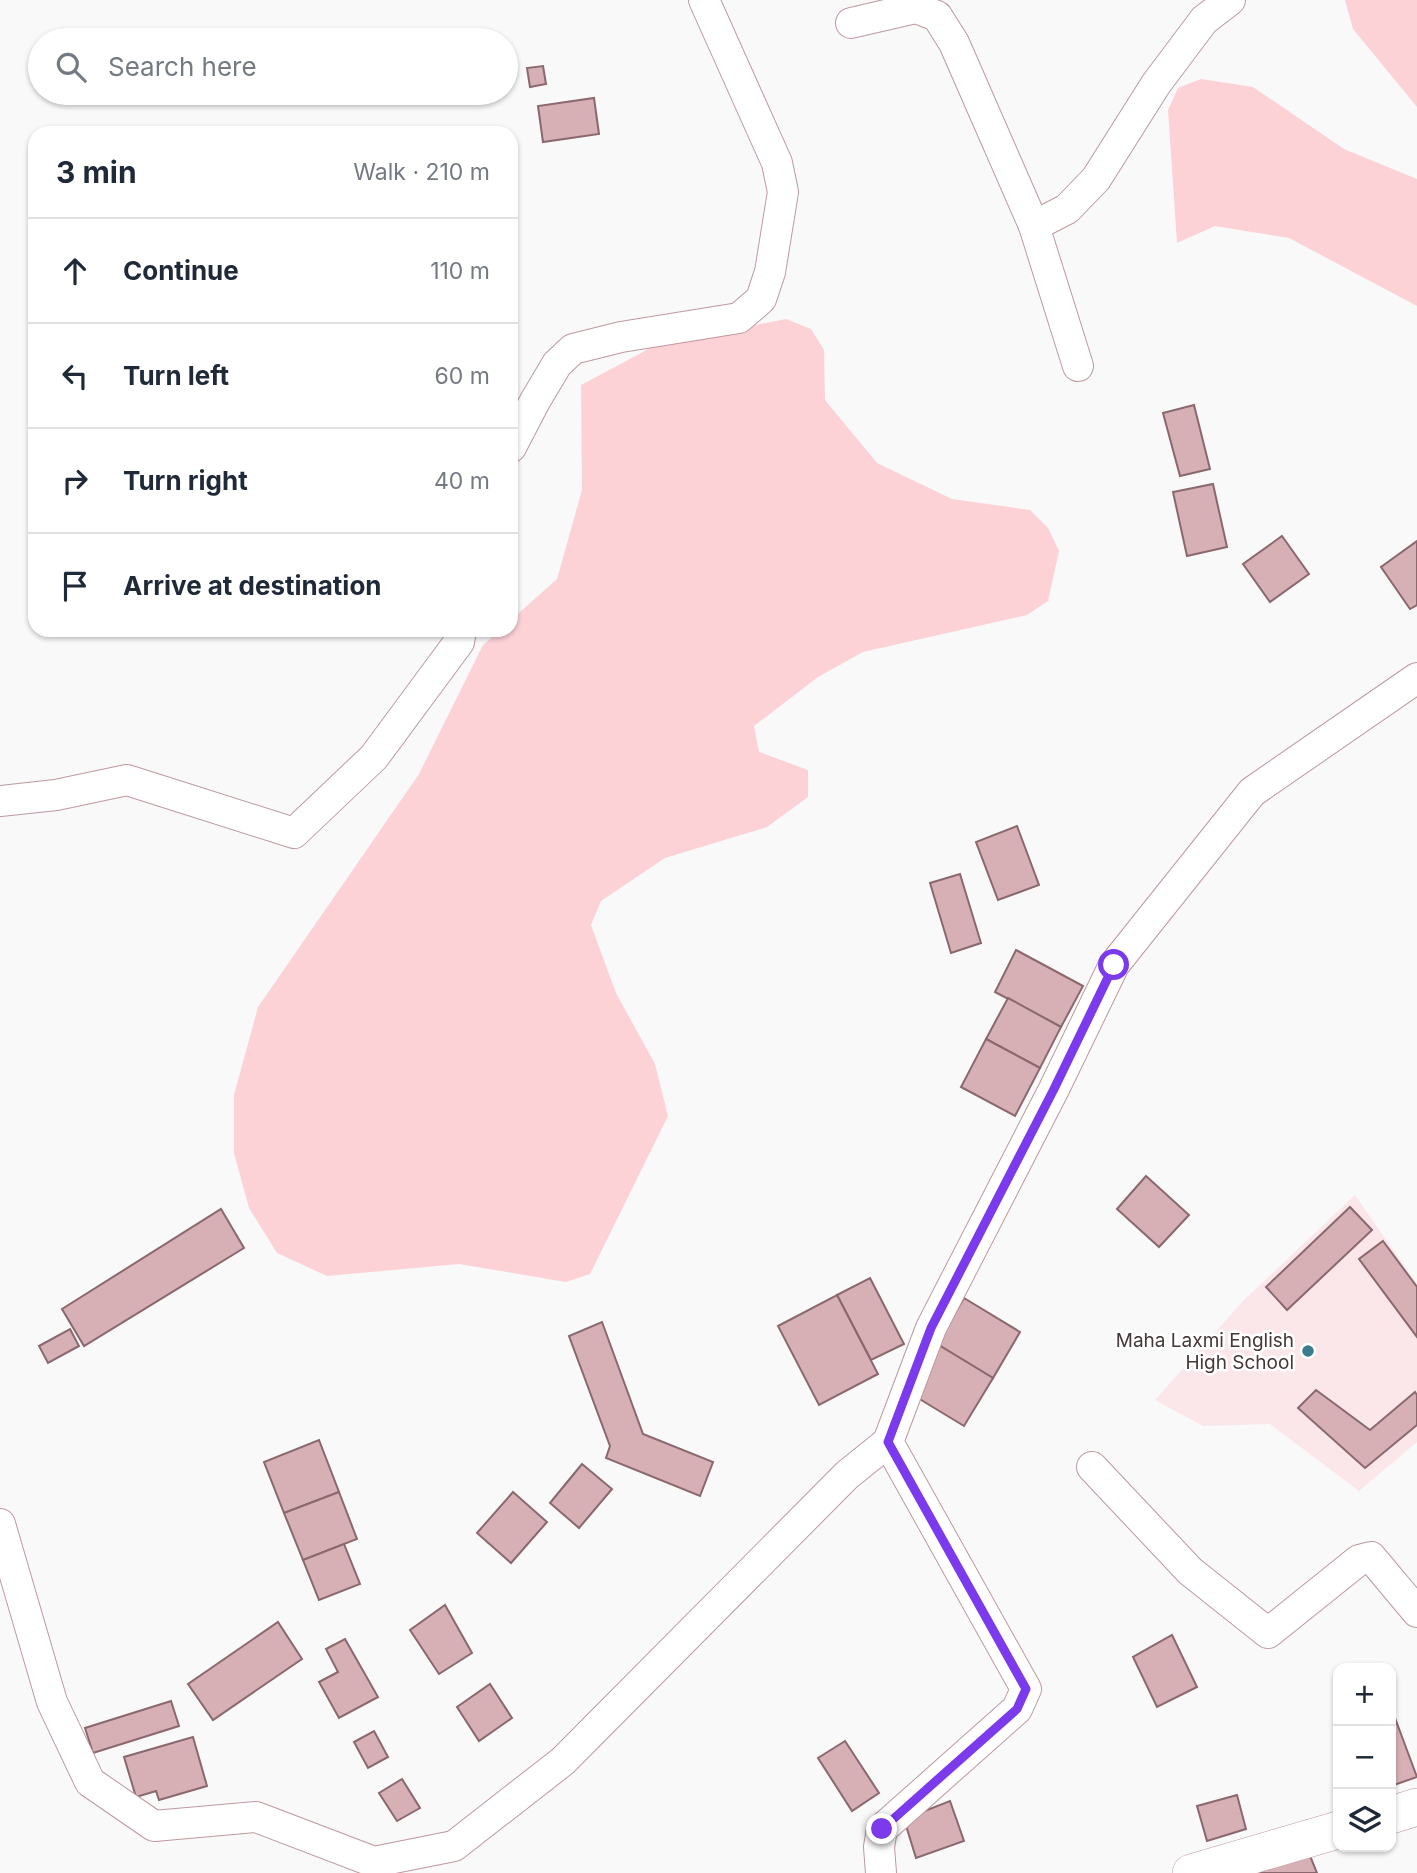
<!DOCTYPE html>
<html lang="en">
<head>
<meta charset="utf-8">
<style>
  :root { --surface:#fff; --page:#f2f2f3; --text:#1f2937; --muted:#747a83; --line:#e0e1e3 }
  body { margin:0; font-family:Inter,sans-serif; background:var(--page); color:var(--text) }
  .controls { position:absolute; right:21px; bottom:21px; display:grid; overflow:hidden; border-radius:14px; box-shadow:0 2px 5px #0004 }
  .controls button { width:63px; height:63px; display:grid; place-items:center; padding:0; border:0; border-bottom:2px solid var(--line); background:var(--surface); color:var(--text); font:35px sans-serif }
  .stop { position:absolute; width:21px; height:21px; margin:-16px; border:5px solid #7c3aed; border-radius:50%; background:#fff }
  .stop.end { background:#7c3aed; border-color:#fff; box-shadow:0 2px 7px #0008 }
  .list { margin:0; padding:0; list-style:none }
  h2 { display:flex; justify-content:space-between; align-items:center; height:91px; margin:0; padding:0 28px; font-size:30px }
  h2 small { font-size:23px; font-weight:400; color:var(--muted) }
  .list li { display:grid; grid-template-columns:46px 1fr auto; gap:21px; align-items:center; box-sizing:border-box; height:105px; padding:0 28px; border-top:2px solid var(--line) }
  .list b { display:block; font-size:26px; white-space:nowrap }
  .list em { font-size:23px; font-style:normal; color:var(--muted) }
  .icon { flex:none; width:38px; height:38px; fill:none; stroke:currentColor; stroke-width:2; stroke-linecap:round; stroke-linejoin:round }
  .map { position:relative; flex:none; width:1417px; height:1873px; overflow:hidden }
  .search { position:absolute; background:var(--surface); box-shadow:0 2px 5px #0004; left:28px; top:28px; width:490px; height:77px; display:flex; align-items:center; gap:18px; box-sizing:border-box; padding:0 24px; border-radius:38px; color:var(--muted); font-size:26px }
  .panel { position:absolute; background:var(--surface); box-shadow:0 2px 5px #0004; left:28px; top:126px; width:490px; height:511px; border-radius:21px }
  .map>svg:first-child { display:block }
  .built { fill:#fbe7ea }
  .green { fill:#fcd2d7 }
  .building { fill:#d6b0b5; stroke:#8a686d; stroke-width:2 }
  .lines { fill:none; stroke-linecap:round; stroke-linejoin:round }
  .minor-casing { stroke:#be999e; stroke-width:32 }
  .tertiary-casing { stroke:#be999e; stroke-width:38 }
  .minor { stroke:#fff; stroke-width:30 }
  .tertiary { stroke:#fff; stroke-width:37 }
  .route { stroke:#7c3aed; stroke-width:9 }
  .poi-dot { fill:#3a7d8d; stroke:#fff; stroke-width:2.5 }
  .labels { text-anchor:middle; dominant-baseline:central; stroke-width:5; stroke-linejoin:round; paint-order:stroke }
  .poi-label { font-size:19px; fill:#453638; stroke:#fff; text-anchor:end }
</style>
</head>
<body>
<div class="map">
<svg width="1417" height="1873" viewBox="0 0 1417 1873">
  <rect width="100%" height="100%" fill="#f9f9f9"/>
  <polygon class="built" points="1355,1195 1417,1284 1417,1442 1359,1491 1270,1424 1203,1426 1155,1400 1243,1301"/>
  <g class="green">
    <polygon points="1345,0 1417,0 1417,107 1353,29"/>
    <polygon points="1201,79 1253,87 1344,149 1417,179 1417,306 1289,238 1215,226 1177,243 1168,110 1178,88"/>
    <polygon points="786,319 811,329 824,350 825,400 877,463 952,499 1030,510 1048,528 1059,551 1048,601 1027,615 863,652 818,677 754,726 759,752 808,770 808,797 767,827 665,858 601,901 591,925 616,993 655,1064 668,1116 590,1274 566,1282 459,1264 327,1276 277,1253 249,1208 234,1153 234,1095 258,1007 419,774 483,645 500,630 511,630 511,620 557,579 582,490 581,385 656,345"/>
  </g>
  <g class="building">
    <polygon points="543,66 546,84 530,87 527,68"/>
    <polygon points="594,98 599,134 543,142 538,106"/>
    <polygon points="1194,405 1210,469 1180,476 1163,413"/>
    <polygon points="1213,484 1227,547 1187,556 1173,492"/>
    <polygon points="1282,536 1309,574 1270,602 1243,564"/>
    <polygon points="1417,541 1417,605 1410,609 1381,567"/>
    <polygon points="1017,826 1039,885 998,900 976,842"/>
    <polygon points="960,874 981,943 951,953 930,883"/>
    <polygon points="1016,950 1083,986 1061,1027 995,992"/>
    <polygon points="1008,998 1061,1027 1040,1068 986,1039"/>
    <polygon points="986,1039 1040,1068 1015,1116 961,1087"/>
    <polygon points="1146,1176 1189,1215 1159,1247 1117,1209"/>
    <polygon points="1350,1207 1372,1230 1287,1310 1266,1287"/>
    <polygon points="221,1209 244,1248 84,1346 62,1309"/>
    <polygon points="1383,1241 1417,1287 1417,1337 1359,1259"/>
    <polygon points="870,1278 904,1344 871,1360 837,1295"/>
    <polygon points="837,1295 878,1374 819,1405 778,1326"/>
    <polygon points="964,1298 1020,1332 993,1378 937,1344"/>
    <polygon points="602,1322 643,1434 713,1462 700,1496 606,1458 610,1446 569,1336"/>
    <polygon points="70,1329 79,1346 48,1363 39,1346"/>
    <polygon points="937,1344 993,1378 964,1426 908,1392"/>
    <polygon points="1316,1390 1370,1430 1415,1392 1417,1395 1417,1425 1365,1468 1298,1408"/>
    <polygon points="319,1440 339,1492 284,1513 264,1462"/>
    <polygon points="582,1464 612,1489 579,1528 550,1503"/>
    <polygon points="339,1492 357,1539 303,1560 284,1513"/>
    <polygon points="513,1492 547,1522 511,1563 477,1533"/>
    <polygon points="344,1544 360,1584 319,1600 303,1560"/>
    <polygon points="445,1605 472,1653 439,1674 410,1630"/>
    <polygon points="278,1622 302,1659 213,1720 188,1684"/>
    <polygon points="1172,1635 1197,1687 1157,1707 1133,1657"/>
    <polygon points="345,1639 378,1697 339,1718 319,1682 338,1672 326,1649"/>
    <polygon points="490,1684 512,1718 479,1741 457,1707"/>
    <polygon points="171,1701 179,1726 93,1753 85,1728"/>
    <polygon points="1395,1718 1417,1777 1391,1786 1391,1720"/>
    <polygon points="374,1731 388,1757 368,1768 354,1742"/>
    <polygon points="193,1737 207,1786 159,1800 156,1791 136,1797 124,1757"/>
    <polygon points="845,1741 879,1793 852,1811 818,1758"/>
    <polygon points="402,1779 420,1808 397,1821 379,1793"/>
    <polygon points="1237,1795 1246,1829 1207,1841 1197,1806"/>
    <polygon points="950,1801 964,1841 916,1858 904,1819"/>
    <polygon points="1306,1846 1317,1873 1254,1873"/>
  </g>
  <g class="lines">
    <g class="minor-casing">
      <g id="minor">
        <polyline points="851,23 916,8 937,16 954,43 1034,226 1078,366"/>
        <polyline points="1034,226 1067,209 1096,179 1156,84 1204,20 1230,0"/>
        <polyline points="511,447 535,401 557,364 573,349 621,337 739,318 761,299 770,272 783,192 777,163 704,0"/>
        <polyline points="0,801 56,795 127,780 294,833 374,757 459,642 461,630"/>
        <polyline points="1092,1467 1190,1571 1268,1633 1359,1560 1371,1557 1417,1612"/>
        <polyline points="0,1524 52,1702 90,1782 154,1826 256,1817 374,1862 454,1846 563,1761 847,1475 888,1442"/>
        <polyline points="881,1873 879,1847 882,1829 1017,1709 1026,1689 888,1442 931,1328 1054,1089 1114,965 1252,792 1417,678"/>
      </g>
    </g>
    <g class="tertiary-casing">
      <g id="tertiary">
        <polyline points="1391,1815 1417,1807"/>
        <polyline points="1191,1873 1338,1830"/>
      </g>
    </g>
    <use href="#minor" class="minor"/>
    <use href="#tertiary" class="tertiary"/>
  </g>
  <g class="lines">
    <polyline class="route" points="882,1829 1017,1709 1026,1689 888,1442 931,1328 1054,1089 1114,965"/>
  </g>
  <circle class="poi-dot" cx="1308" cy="1351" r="7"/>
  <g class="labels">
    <g class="poi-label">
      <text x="1294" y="1340">Maha Laxmi English<tspan x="1294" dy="22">High School</tspan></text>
    </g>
  </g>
</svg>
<div class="controls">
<button>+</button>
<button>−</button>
<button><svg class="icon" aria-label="layers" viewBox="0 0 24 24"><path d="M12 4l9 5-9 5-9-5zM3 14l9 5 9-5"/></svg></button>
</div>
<div class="stop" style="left:1114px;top:965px"></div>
<div class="stop end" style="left:882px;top:1829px"></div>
<div class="search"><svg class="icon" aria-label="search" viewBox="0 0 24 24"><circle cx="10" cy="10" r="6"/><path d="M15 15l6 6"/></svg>Search here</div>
<section class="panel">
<h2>3 min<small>Walk · 210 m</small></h2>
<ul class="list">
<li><svg class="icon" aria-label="ahead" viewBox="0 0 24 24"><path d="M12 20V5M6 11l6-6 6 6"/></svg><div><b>Continue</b></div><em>110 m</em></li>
<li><svg class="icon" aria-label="left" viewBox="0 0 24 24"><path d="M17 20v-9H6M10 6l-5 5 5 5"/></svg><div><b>Turn left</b></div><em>60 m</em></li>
<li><svg class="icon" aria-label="right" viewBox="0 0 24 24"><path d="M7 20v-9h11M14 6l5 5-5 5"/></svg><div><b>Turn right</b></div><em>40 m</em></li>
<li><svg class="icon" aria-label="arrive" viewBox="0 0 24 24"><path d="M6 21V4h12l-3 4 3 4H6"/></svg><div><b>Arrive at destination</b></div></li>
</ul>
</section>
</div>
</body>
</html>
